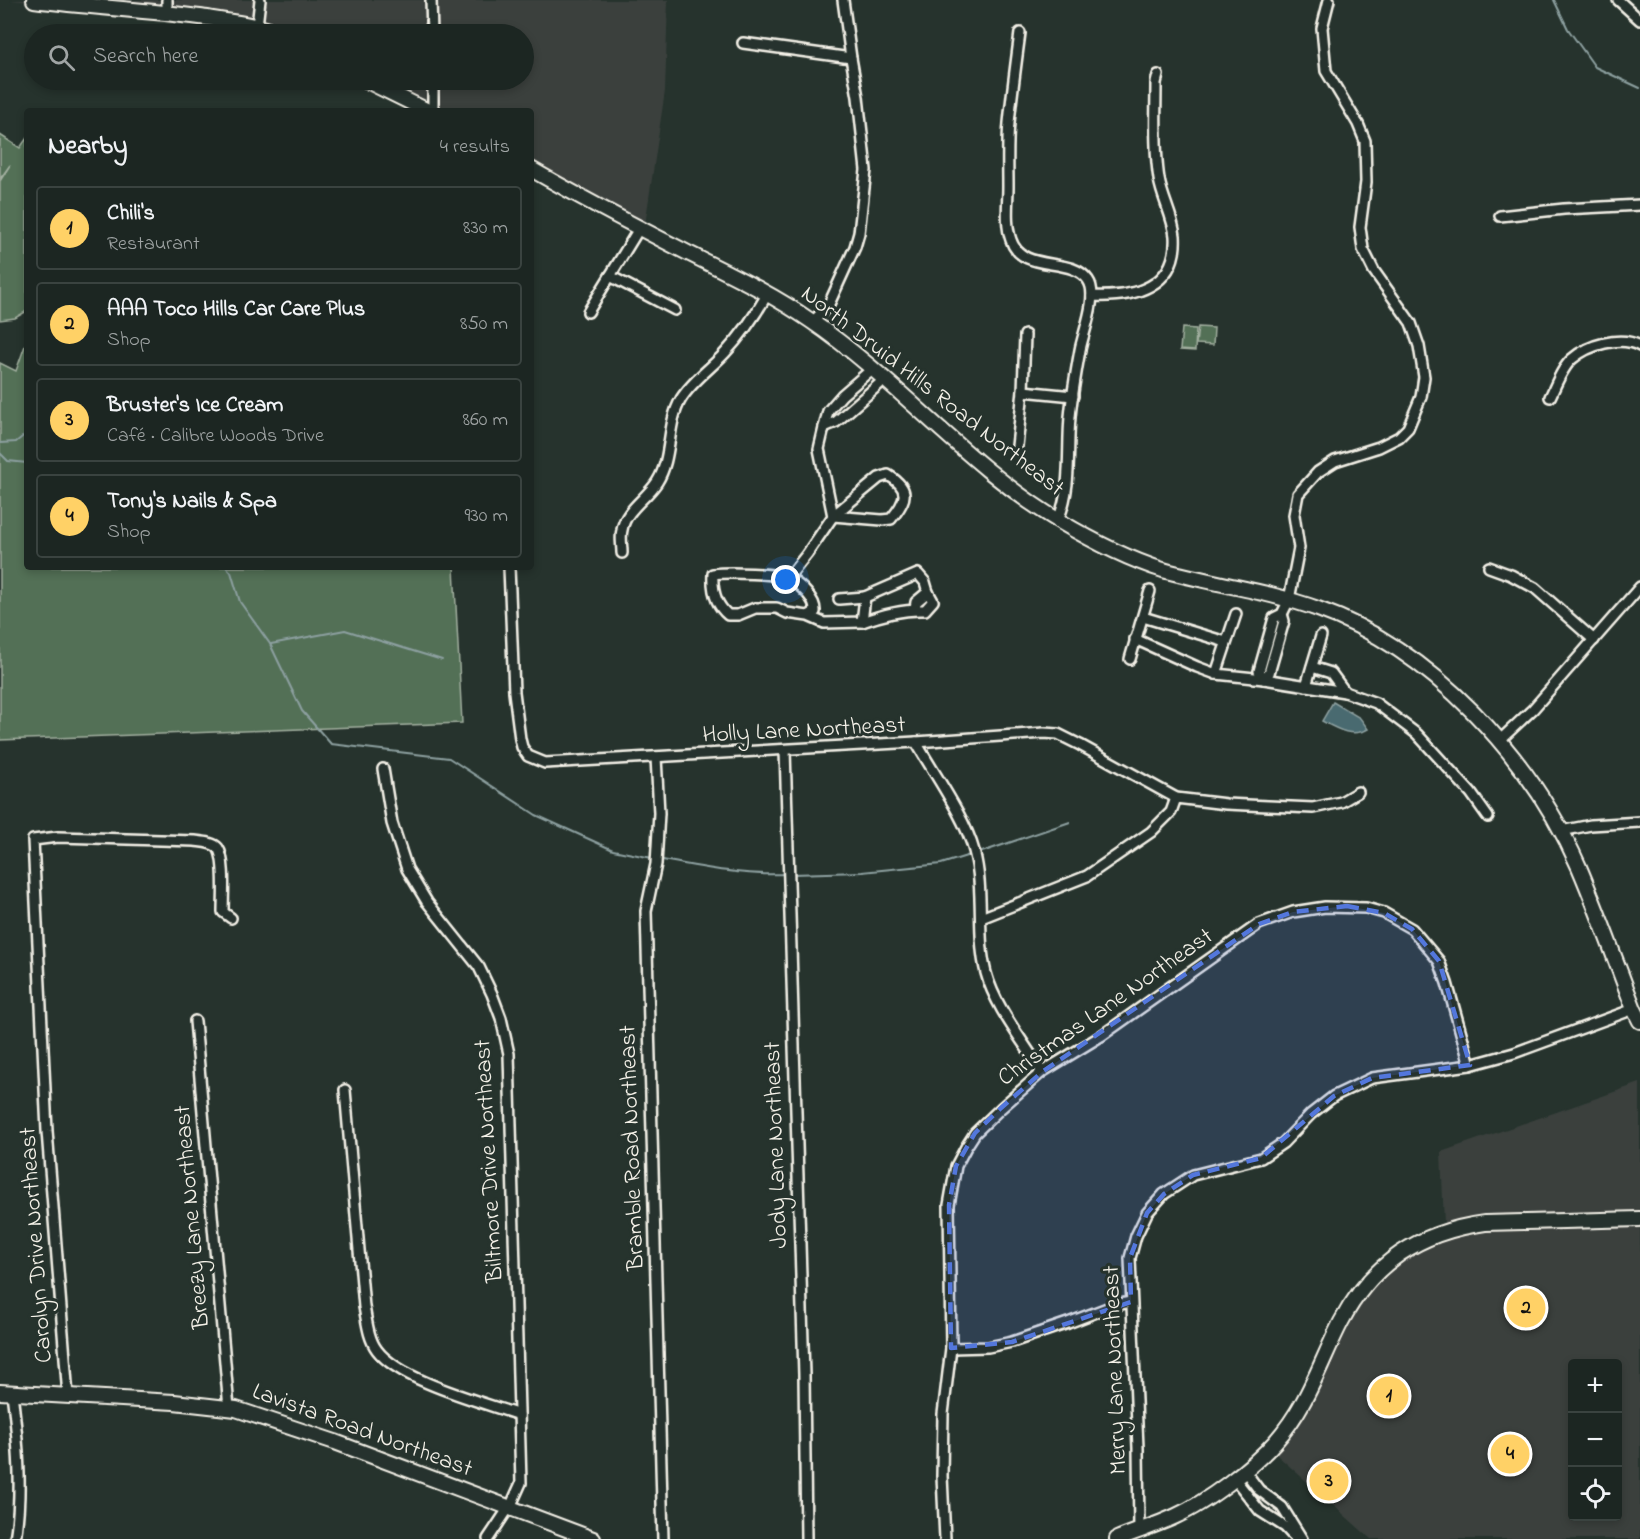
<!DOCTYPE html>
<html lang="en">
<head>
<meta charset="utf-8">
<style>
  :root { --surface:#1c2622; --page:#29322f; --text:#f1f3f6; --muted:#a0a5a5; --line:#3a4340; --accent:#ffd166 }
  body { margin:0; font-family:"Indie Flower",sans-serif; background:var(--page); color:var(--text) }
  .controls { position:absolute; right:18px; bottom:18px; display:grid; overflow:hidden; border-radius:6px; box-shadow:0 3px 9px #0003 }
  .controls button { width:54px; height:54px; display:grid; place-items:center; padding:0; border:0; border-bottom:2px solid var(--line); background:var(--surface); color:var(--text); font:30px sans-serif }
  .you { position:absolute; left:786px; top:580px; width:21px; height:21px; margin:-15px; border:4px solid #fff; border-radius:50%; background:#1a73e8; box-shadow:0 0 0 9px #1a73e833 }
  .badge { display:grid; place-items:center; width:39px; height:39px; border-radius:50%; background:var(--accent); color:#111; font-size:20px; font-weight:700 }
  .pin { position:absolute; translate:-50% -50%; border:3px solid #fff; box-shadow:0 2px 6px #0006 }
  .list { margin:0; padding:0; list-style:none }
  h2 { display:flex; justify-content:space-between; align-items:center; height:78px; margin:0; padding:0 24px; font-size:26px }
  h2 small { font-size:20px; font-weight:400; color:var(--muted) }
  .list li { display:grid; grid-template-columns:39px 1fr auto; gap:18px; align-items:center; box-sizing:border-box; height:84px; margin:0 12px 12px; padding:0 12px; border:2px solid var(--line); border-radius:6px }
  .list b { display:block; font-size:22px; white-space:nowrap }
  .list p { margin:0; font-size:20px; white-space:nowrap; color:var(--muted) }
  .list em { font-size:20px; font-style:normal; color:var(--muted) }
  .icon { flex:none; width:33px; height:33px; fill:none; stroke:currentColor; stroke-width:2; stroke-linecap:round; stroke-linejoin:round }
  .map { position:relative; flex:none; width:1640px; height:1539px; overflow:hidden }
  .search { position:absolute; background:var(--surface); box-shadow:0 3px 9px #0003; left:24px; top:24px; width:510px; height:66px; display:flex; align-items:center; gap:15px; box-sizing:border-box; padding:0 21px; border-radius:33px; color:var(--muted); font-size:22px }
  .panel { position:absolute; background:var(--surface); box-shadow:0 3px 9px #0003; left:24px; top:108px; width:510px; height:462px; border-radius:6px }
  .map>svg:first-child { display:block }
  .built { fill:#3b413e; fill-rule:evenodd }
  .green { fill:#526f57; stroke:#a3b0a0; stroke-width:1.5 }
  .water { fill:#496a70; stroke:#8da0a0; stroke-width:1.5 }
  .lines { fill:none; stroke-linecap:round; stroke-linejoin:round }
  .stream { stroke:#8da0a0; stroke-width:2 }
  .street-casing { stroke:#f4f1e8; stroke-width:14 }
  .secondary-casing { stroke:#f4f1e8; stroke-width:18 }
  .street { stroke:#26332d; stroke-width:9 }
  .secondary { stroke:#26332d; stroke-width:14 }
  .marked { fill:#5377dc; fill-opacity:0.2; stroke:#5377dc; stroke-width:4.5; stroke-dasharray:12 8; stroke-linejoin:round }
  .labels { text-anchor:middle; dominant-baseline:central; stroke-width:6; stroke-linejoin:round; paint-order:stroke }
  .street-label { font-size:24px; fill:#f4f1e8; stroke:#26332d }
</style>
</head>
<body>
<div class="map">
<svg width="1640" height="1539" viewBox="0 0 1640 1539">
  <rect width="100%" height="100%" fill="#26332d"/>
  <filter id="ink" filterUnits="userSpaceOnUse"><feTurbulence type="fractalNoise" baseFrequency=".0167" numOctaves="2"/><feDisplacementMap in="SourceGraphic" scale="12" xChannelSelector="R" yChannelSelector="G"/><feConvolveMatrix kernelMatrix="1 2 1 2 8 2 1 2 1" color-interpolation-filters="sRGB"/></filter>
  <g filter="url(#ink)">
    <g class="built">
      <polygon points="11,0 668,0 665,91 645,225 531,159 531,111 447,111 436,104 379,80 524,80 524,34 274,34 209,20"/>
      <path d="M1640,1083V1539H1371L1268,1447L1377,1268L1415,1235L1444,1224L1441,1152ZM1572,1364H1618V1516H1572Z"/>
    </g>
    <g class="green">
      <polygon points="0,135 20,148 27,138 27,311 15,318 0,320 0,181 10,165 0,179"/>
      <polygon points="1198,327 1214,328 1213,345 1196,344"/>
      <polygon points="1182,328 1196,329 1195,351 1180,350"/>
      <polygon points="27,340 27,567 454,567 462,723 0,740 0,363 16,371"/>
    </g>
    <path class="water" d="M1333,702L1360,718L1368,729C1352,738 1337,729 1322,721Z"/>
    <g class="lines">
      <g class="stream">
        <polyline points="1554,0 1568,29 1595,67 1640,88"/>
        <polyline points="0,443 16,442 27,433"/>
        <polyline points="0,453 8,461 27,463"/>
        <polyline points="226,567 231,572 240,602 270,644 302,711 331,744 449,758 536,815 613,850 652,858"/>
        <polyline points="271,644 345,630 442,660"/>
        <polyline points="979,853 1070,822"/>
        <path d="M658,859C700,867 743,876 786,874"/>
        <polyline points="792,874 862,872 941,864 973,854"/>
      </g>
      <g class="street-casing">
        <g id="street">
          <polyline points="431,0 432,34"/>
          <polyline points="1618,0 1640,20"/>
          <polyline points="167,13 167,0"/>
          <polyline points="257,26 260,0"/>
          <path d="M1020,33C1016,63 1012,93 1009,123C1007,144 1008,165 1008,186C1008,204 1005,223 1011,240C1022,274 1071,255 1088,280C1099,295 1083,333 1080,350C1076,372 1072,395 1070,417C1067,452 1072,487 1058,520"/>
          <polyline points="743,43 851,58"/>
          <polyline points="433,111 433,80"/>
          <polyline points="1500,216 1564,209 1640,205"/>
          <polyline points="610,276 675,310"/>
          <path d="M1092,296C1134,298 1178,287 1175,236C1173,216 1162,198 1159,179C1154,148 1156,114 1156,83L1158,75"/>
          <polyline points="588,312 640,227"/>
          <polyline points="813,322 829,304 855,247 859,233 866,170 858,97 851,58 843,0"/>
          <polyline points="1023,391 1073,396"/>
          <path d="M1550,397C1556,385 1562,368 1572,359C1588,345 1620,335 1640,346"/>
          <polyline points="824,427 836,422 884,380"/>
          <polyline points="1017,446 1023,391 1025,335"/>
          <path d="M888,475C911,489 907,500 891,519L882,520L833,516L879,478Z"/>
          <path d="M622,553C622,545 620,537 622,530C625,510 647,498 657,482C673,457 666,425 681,399C692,381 711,368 725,353C742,335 756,314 768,293"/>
          <polyline points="509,567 514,692 520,739 522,747 528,756 545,763 916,742 1044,733 1058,734 1080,745 1176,798 1226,804 1313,808 1341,802 1358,792"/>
          <polyline points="1489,567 1511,575 1535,588 1594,640"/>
          <polyline points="788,578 807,554 833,516 819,449 828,411 842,395 872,369"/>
          <polyline points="839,599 865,597"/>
          <path d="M808,616L815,612C816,599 800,585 790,579C780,573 725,572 713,574C712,590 716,605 728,615H738L755,608H777L787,613L808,616L824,623L862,622L865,597L918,574L925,582L928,592L916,602L915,609"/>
          <polyline points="1143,617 1226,642"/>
          <path d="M862,622C881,615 905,609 925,610L933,601L928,592"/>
          <polyline points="1135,639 1197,667 1216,674 1264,679 1345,692 1376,703 1417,734 1471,793 1488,817"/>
          <polyline points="1130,659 1150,591"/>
          <polyline points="1312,667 1331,673 1345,692"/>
          <polyline points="1216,674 1236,614"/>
          <polyline points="1264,679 1259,671 1274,618 1282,614 1289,600 1293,579 1299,548 1294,515 1298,494 1318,472 1335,461 1379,447 1399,437 1408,428 1421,397 1424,377 1419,346 1411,323 1374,271 1363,249 1360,227 1366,182 1365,141 1358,124 1326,71 1322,28 1329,0"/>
          <polyline points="1264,679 1269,673 1284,621 1282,614"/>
          <polyline points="1306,686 1321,636"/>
          <polyline points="1499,741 1533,709 1640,587"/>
          <path d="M916,742C934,774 965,817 974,851C985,891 976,934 986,973C995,1007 1024,1042 1042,1072"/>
          <polyline points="785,750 804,1375 806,1539"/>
          <polyline points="656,757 659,813 656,864 646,911 663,1539"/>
          <polyline points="383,769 392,823 407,869 427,902 479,967 492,994 501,1018 509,1054 521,1483 512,1503 488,1539"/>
          <polyline points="1561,831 1591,825 1640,822"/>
          <polyline points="981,918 1087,876 1151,832 1171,812 1176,798"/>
          <polyline points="195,1021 229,1408"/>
          <path d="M345,1090L364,1307C367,1321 368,1338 377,1350C400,1381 482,1402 519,1415"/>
          <polyline points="951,1348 988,1347 1012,1342 1068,1323 1115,1305 1131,1302"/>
          <path d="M12,1393C18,1441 23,1491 15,1539"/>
          <path d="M68,1396L47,1131L33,840L58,837L195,841C202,842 213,842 218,848C226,859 223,897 223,912L231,918"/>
          <polyline points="1244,1470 1259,1490 1282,1507 1302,1539"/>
          <polyline points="1234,1478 1260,1511 1285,1527 1296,1539"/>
          <polyline points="1139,1530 1138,1448 1130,1258 1136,1236 1147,1213 1164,1194 1193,1175 1261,1158 1283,1143 1311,1114 1334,1096 1372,1078 1470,1065 1514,1053 1634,1009"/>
          <polyline points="945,1539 942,1476 943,1414 951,1348 949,1205 956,1166 966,1147 975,1133 1001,1108 1042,1072 1101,1036 1259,924 1293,912 1325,907 1366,908 1384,913 1412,929 1439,961 1447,983 1470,1065"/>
        </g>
      </g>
      <g class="secondary-casing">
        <g id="secondary">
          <path d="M34,0C89,7 145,10 200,17C227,21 255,24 281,34"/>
          <polyline points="365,80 428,111"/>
          <path d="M531,169C581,198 633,225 684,251C728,273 771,293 811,321C899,381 967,466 1059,521C1091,540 1127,559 1163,570C1214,584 1268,591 1318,609C1432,649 1531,758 1579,867C1599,914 1616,962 1634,1009L1640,1021"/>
          <polyline points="0,1392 174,1402 236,1409 335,1442 593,1539"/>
          <path d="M1117,1539C1136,1531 1157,1525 1176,1516C1207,1502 1253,1467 1275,1442C1308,1405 1319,1365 1341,1322C1372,1263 1419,1232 1485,1223L1640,1219"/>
        </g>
      </g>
      <use href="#street" class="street"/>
      <use href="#secondary" class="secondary"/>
    </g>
  </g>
  <path class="marked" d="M1347,906L1384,913L1412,929L1439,961L1470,1065L1372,1078L1334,1096L1261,1158L1193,1175L1164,1194L1147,1213L1130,1258L1131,1302L1012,1342L951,1348L949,1205L956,1166L975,1133L1001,1108L1042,1072L1259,924L1293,912Z"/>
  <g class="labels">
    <g class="street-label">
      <text transform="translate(932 392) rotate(38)">North Druid Hills Road Northeast</text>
      <text transform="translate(804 731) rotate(-3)">Holly Lane Northeast</text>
      <text transform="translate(1106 1008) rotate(-35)">Christmas Lane Northeast</text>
      <text transform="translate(777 1145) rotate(-92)">Jody Lane Northeast</text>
      <text transform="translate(633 1148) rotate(-92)">Bramble Road Northeast</text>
      <text transform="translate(490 1161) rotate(-93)">Biltmore Drive Northeast</text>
      <text transform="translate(193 1217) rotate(-95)">Breezy Lane Northeast</text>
      <text transform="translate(37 1245) rotate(-94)">Carolyn Drive Northeast</text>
      <text transform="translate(1116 1370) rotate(-92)">Merry Lane Northeast</text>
      <text transform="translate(362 1431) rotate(20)">Lavista Road Northeast</text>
    </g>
  </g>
</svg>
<div class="controls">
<button>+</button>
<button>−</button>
<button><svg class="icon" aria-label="locate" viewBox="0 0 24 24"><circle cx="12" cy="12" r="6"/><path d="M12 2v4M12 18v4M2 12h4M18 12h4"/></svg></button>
</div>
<div class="you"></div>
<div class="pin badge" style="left:1389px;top:1396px">1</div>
<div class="pin badge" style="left:1526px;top:1308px">2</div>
<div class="pin badge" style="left:1329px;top:1481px">3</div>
<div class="pin badge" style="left:1510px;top:1454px">4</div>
<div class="search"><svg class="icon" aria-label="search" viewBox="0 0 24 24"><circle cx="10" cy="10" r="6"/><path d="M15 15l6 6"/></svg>Search here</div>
<section class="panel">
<h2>Nearby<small>4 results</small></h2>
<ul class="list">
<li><span class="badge">1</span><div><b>Chili's</b><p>Restaurant</p></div><em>830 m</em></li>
<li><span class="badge">2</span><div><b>AAA Toco Hills Car Care Plus</b><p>Shop</p></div><em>850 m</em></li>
<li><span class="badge">3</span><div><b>Bruster's Ice Cream</b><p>Café · Calibre Woods Drive</p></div><em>860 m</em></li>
<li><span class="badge">4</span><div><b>Tony's Nails &amp; Spa</b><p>Shop</p></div><em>930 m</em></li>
</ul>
</section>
</div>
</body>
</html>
